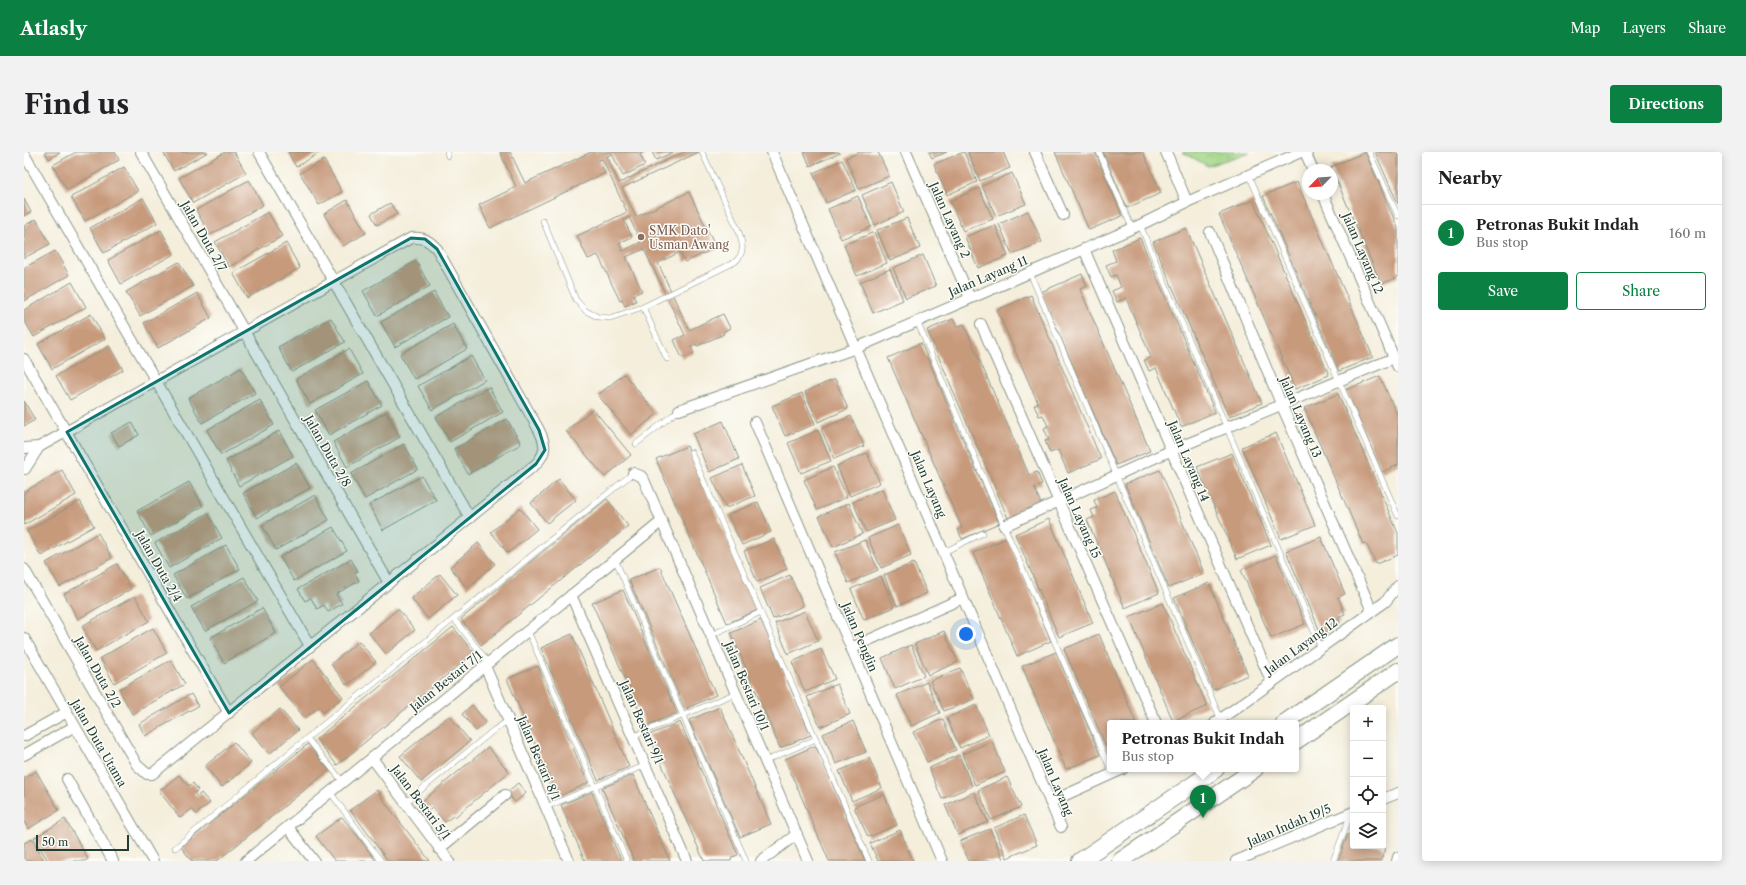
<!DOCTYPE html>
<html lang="en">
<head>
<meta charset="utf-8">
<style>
  :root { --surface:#fff; --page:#f2f2f2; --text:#202124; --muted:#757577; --line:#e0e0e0; --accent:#0b8043 }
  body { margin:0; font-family:"Libre Caslon Text",serif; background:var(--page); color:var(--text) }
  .controls { position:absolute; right:12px; bottom:12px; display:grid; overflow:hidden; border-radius:4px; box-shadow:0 2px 10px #0003 }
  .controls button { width:36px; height:36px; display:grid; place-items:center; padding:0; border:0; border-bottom:1px solid var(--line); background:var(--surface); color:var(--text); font:20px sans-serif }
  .compass { position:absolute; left:1278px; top:12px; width:36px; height:36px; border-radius:50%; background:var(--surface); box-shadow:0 2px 10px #0003; rotate:245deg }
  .scale { position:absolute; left:12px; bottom:10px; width:93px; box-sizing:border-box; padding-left:4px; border:2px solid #1f3d34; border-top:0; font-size:11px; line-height:14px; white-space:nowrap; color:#1f3d34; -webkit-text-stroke:3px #fdfcf7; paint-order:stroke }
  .you { position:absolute; left:942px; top:482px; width:14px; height:14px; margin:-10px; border:3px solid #fff; border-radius:50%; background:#1a73e8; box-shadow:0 0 0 6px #1a73e833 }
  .badge { display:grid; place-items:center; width:26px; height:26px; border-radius:50%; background:var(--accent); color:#fff; font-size:13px; font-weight:700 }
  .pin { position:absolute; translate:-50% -33px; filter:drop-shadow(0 1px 2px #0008) }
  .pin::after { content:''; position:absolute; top:21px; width:14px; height:12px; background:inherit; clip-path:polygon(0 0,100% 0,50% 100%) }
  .popup { position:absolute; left:1083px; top:568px; width:192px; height:52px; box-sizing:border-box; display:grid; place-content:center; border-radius:4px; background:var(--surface); filter:drop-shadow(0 1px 3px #0005); font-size:13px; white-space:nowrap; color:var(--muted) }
  .popup b { font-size:15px; color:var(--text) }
  .popup::after { content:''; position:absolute; left:50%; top:100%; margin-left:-8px; border:8px solid transparent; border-top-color:var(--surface) }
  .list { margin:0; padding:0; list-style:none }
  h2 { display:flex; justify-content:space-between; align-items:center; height:52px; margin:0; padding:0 16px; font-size:17px }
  h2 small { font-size:13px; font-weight:400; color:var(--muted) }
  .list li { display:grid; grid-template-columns:26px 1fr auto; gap:12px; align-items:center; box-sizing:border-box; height:56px; padding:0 16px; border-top:1px solid var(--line) }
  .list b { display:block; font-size:15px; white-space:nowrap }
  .list p { margin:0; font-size:13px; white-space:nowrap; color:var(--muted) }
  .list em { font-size:13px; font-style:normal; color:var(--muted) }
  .actions { display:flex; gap:8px; padding:12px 16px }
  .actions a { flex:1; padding:9px 0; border:1px solid var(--accent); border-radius:4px; text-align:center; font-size:14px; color:var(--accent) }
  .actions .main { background:var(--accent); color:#fff }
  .icon { flex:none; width:22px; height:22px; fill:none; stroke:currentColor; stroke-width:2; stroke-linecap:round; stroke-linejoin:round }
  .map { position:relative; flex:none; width:1374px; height:709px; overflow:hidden; border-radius:4px }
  header { display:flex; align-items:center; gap:24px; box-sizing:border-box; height:56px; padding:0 20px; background:var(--accent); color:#fff }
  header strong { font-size:19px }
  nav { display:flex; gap:22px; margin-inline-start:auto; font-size:14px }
  .intro { display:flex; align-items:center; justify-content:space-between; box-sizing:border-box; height:96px; padding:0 24px }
  h1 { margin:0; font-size:28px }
  .button { padding:10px 18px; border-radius:4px; background:var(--accent); color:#fff; font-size:14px; font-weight:700 }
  main { display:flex; gap:24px; padding:0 24px }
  aside { flex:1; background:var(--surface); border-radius:4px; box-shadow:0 2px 10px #0003 }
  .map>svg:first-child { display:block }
  .park { fill:url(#park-crowns); stroke:#608a5d }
  .building { fill:#c79a7c; fill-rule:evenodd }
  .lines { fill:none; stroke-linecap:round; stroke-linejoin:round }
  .lane-casing { stroke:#8a9688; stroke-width:6 }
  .street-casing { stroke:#8a9688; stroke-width:12 }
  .primary-casing { stroke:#8a9688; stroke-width:18 }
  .lane { stroke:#fff; stroke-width:5 }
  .street { stroke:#fff; stroke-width:10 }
  .primary { stroke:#fff; stroke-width:16 }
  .marked { fill:#0f766e; fill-opacity:0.2; stroke:#0f766e; stroke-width:3; stroke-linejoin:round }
  .education-dot { fill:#8d6e63; stroke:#fdfcf7; stroke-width:1.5 }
  .labels { text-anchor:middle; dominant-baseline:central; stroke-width:3; stroke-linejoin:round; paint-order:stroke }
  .street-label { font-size:12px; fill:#1f3d34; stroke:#fdfcf7 }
  .education-label { font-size:12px; fill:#785e54; stroke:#fdfcf7; text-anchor:start }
</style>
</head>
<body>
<header>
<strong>Atlasly</strong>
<nav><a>Map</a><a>Layers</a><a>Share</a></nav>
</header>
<div class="intro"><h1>Find us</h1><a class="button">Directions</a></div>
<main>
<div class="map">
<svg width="1374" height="709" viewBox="0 0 1374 709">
  <defs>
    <pattern id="park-crowns" width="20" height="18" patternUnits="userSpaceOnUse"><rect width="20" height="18" fill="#a2d686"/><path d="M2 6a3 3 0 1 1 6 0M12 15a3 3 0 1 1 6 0" fill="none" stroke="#83af6e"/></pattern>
  </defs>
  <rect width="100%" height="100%" fill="#fdfcf7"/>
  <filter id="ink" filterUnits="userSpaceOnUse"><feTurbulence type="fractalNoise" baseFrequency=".025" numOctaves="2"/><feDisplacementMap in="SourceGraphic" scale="8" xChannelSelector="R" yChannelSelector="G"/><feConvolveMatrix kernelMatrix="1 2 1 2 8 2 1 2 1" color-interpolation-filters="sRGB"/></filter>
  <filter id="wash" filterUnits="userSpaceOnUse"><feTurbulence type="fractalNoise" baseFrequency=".012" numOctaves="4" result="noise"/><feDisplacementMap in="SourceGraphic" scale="16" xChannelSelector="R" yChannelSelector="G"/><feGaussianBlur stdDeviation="0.9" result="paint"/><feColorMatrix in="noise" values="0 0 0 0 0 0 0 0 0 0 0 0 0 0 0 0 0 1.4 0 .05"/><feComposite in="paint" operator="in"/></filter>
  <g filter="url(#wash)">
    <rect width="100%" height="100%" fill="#f4eedb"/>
    <polygon class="park" points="1158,0 1226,0 1184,14"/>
    <g id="blocks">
      <g class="building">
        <polygon points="21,0 36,0 25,7"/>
        <polygon points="52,0 91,0 95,8 43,38 29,13"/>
        <polygon points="139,0 184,0 150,19"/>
        <polygon points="201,0 210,0 222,21 169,51 155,26"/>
        <polygon points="264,0 294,0 295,1 272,15"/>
        <path d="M476,0H486L501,31L567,0H621L616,2L621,13L599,24L588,2L583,4L595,31L660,0H675L598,36L612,65L665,40L692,96L661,110L656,100L634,111L665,178L699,162L706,176L699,180L700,182L673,194L672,192L667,195L670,201L658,206L650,188L661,183L620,97L602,105L618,139L609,143L612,149L601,154L598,148L596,149L574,103L564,107L553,84L603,60L578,7L575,8L581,21L466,76L455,53L492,35ZM605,65L617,90L599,99L595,91L608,85L600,68Z"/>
        <polygon points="628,0 649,0 632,8"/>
        <polygon points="780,0 815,0 816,1 786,14"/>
        <polygon points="836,0 854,0 865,24 835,37 822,6"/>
        <polygon points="905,0 923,0 908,6"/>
        <polygon points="940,0 953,30 923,43 910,12"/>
        <polygon points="944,0 979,0 986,16 956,29"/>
        <polygon points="1031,0 1071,0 1098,64 1065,78"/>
        <polygon points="1079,0 1119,0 1137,41 1103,56"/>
        <polygon points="1341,0 1374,76 1374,125 1357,132 1307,15"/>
        <polygon points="1351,0 1374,0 1374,52 1355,9"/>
        <polygon points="300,8 318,40 295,53 276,21"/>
        <polygon points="818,8 832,38 802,51 789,21"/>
        <polygon points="100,15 114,39 61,69 47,45"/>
        <polygon points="988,21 1002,52 972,64 958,34"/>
        <polygon points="225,28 239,53 186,83 172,58"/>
        <polygon points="867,30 880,60 851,73 838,43"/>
        <polygon points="1273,30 1349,205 1315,219 1239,44"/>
        <polygon points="955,36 969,67 939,79 926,49"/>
        <polygon points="834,44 847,75 817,87 804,57"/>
        <polygon points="119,46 133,71 80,101 66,76"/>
        <polygon points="0,47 7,60 0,64"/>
        <polygon points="323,48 342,81 319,94 300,62"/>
        <polygon points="1229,48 1305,223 1271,237 1195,62"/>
        <polygon points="366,51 373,62 353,73 347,62"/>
        <polygon points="1004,59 1018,90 988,102 975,72"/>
        <polygon points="244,60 258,84 205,115 191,90"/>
        <polygon points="883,66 896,96 866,109 853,78"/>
        <polygon points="12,67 26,92 0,106 0,74"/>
        <polygon points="971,73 984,104 954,116 941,85"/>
        <polygon points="1162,76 1238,251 1205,265 1129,90"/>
        <polygon points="137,78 150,102 97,132 84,108"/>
        <polygon points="850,80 863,111 833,124 820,93"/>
        <polygon points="1116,86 1191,260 1157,275 1132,216 1125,219 1120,208 1127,205 1102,146 1093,150 1088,139 1097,135 1092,123 1087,125 1082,113 1092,109 1088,98"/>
        <polygon points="262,91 276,116 223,146 209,121"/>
        <polygon points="31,99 45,123 0,149 0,116"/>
        <polygon points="899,103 912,134 882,146 869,116"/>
        <polygon points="392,109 406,134 353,164 339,139"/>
        <polygon points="155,110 169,134 116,164 102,140"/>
        <polygon points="866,117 879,148 849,161 836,130"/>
        <polygon points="1058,122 1063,134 1056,137 1126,299 1092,313 1017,140"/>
        <polygon points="48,130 62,155 10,185 0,168 0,158"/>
        <polygon points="410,140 424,165 371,195 357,170"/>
        <polygon points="173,141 187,166 134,196 120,171"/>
        <polygon points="1007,143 1077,307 1044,321 1034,298 1026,301 1021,289 1025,288 1020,276 1024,274 1019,263 1015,264 1010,253 1014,251 973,158"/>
        <polygon points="67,162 81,187 28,217 14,192"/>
        <polygon points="307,166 321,190 268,220 254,195"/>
        <polygon points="929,167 933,175 940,172 1005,323 1013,320 1018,332 1010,335 1017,352 984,366 903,178"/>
        <polygon points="429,172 443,197 390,227 376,202"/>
        <polygon points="897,191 975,371 938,387 934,378 938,376 864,206"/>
        <polygon points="85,194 99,218 46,248 32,224"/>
        <polygon points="325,197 339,222 286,252 272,227"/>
        <polygon points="447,204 461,228 408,258 394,234"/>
        <polygon points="217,216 231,241 178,271 164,246"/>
        <polygon points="600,222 633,262 607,283 574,243"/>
        <polygon points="1356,224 1374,265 1374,313 1358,320 1322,238"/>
        <polygon points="811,227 824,257 794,270 781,240"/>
        <polygon points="344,229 358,253 305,283 291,258"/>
        <polygon points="465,235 479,260 426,290 412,265"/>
        <polygon points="778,241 791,272 761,284 748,254"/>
        <polygon points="1314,242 1374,381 1374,403 1352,412 1342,391 1339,392 1280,256"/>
        <polygon points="236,248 250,273 197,303 183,278"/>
        <polygon points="0,249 11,268 0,274"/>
        <polygon points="569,257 607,303 581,325 542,279"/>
        <polygon points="362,260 376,285 323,315 309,290"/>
        <polygon points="827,264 840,294 810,307 797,277"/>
        <polygon points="483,267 497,292 444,322 430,297"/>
        <polygon points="699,269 715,307 685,320 669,282"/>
        <polygon points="108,270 115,283 95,294 87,281"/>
        <polygon points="794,278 807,309 777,321 764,291"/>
        <polygon points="255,279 269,304 215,334 202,309"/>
        <polygon points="1252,281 1291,373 1257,387 1218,295"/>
        <polygon points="380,292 394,317 341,347 327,322"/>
        <polygon points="663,294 734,458 703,471 632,307"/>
        <polygon points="843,301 856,331 826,344 813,314"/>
        <polygon points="1208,301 1247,393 1213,407 1173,315"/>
        <polygon points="272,311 286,336 233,366 219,341"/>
        <polygon points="718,313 731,344 702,356 688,326"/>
        <polygon points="809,315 823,345 793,358 780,328"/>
        <polygon points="38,318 52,343 0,373 0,340"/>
        <polygon points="1136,318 1180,421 1145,436 1101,332"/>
        <polygon points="398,324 412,348 359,378 345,353"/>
        <polygon points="535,327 552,348 523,371 507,351"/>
        <polygon points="165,330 179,354 127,384 113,359"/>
        <polygon points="858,337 871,368 842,380 829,350"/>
        <polygon points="1091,339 1135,441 1101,456 1063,368 1070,365 1067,358 1073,356 1070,348"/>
        <polygon points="291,343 305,368 252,398 238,373"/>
        <polygon points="583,347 604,374 457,493 437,467"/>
        <polygon points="56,349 70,374 17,404 3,379"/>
        <polygon points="734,350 747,380 718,393 704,363"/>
        <polygon points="825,351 838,382 809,395 795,364"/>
        <polygon points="496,356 513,377 484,401 467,380"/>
        <polygon points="184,361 198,386 145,416 131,391"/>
        <polygon points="1025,367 1069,471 1035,485 991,382"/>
        <polygon points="874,373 887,403 857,416 844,386"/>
        <polygon points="309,375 323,399 270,429 256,405"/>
        <polygon points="74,381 88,406 36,435 22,411"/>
        <polygon points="1297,385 1321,442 1314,445 1321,462 1314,465 1316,471 1298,484 1262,399"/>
        <polygon points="983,386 1027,489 993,504 949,401"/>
        <polygon points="750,387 763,417 733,430 720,399"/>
        <polygon points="841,388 854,418 824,431 811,400"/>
        <polygon points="454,391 471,412 443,436 426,415"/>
        <polygon points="202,393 216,417 163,447 149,423"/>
        <polygon points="1252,403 1281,472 1247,486 1217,418"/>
        <polygon points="327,407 334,419 331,421 335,429 312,442 318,452 304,460 300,453 293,457 287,446 281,449 274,437"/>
        <polygon points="890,411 903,441 873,454 860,423"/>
        <polygon points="93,412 107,437 54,467 40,442"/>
        <polygon points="636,415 692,543 661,557 605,428"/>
        <polygon points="416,422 433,443 404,467 387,446"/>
        <polygon points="766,423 779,454 749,467 736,436"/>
        <polygon points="857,424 870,455 840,468 827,437"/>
        <polygon points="220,425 234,449 181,479 167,455"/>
        <polygon points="1185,431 1224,523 1189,538 1150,446"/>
        <polygon points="599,438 653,561 622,574 568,451"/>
        <polygon points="111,444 125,469 72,499 58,474"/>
        <polygon points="1139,451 1183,554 1149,569 1105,465"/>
        <polygon points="238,456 252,481 200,511 186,486"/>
        <polygon points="374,457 391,478 362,502 345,481"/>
        <polygon points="781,459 794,489 764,502 751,471"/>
        <polygon points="737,468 787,583 756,596 707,481"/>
        <polygon points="429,475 450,501 313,613 292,587"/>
        <polygon points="129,476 143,501 90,531 76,506"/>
        <polygon points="920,479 934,510 904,523 891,492"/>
        <polygon points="548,482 605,615 574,628 517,496"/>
        <polygon points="1075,482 1112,571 1086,571 1086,604 1040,497"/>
        <polygon points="335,489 352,510 323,533 307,512"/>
        <polygon points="887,493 900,524 871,537 858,506"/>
        <polygon points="797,497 811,527 781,540 768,510"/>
        <polygon points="1032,500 1076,603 1042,617 998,514"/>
        <polygon points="289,507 319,545 300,560 295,555 281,566 255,535"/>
        <polygon points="147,508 161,532 108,562 95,537"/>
        <polygon points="514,514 564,631 534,645 483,527"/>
        <polygon points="936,516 950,547 920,559 906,529"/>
        <polygon points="903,530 916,561 887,574 873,543"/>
        <polygon points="813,532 826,562 796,575 783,545"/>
        <polygon points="167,542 174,554 121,584 115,572"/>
        <polygon points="448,553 462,570 452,579 438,562"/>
        <polygon points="952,553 965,583 936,596 923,566"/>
        <polygon points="696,555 747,672 716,685 665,568"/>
        <polygon points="256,557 274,578 245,602 228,581"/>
        <polygon points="425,564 446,589 397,630 376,604"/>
        <polygon points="919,567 932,598 903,610 889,580"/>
        <polygon points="829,569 842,600 812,612 799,582"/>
        <polygon points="656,570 714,703 708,705 707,709 680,709 625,583"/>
        <polygon points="968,589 981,620 951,633 938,602"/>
        <polygon points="210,590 227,611 198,635 181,614"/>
        <polygon points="284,592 305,618 193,709 168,709 157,695"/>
        <polygon points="791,594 797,605 841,709 805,709 761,607"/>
        <polygon points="464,595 485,620 431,665 429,664 421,670 408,655 403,660 396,651"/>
        <polygon points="935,603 948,634 918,647 905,616"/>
        <polygon points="845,606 858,636 828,649 815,619"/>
        <polygon points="12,619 35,658 4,677 0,669 0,626"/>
        <polygon points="155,623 165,634 169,631 174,638 170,641 173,645 177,641 186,651 172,662 168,657 156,666 135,639"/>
        <polygon points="609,623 624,658 646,709 610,709 578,636"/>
        <polygon points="983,625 997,655 967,668 954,638"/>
        <polygon points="494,631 502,641 491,650 483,640"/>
        <polygon points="353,638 360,649 406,709 364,709 334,668 326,658"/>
        <polygon points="568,640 593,699 598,709 561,709 547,677 537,653"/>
        <polygon points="950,640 964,670 934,683 921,653"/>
        <polygon points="860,642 873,673 844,685 830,655"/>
        <polygon points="1000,663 1013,693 983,706 970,676"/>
        <polygon points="318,665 334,685 352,709 311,709 300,695 292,684"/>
        <polygon points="41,667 64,707 61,709 24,709 10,686"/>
        <polygon points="966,677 979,707 976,709 945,709 936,689"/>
        <polygon points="876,678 889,709 854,709 846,691"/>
        <polygon points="1324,682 1329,684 1329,694 1355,694 1361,697 1357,709 1314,709"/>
        <polygon points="8,687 19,707 21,709 0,709 0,691"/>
      </g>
    </g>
  </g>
  <g filter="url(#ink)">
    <use href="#blocks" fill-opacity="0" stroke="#8a9688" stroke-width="1"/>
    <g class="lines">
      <g class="lane-casing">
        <g id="lane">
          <polyline points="423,0 424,4"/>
          <polyline points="1075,0 1108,76"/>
          <polyline points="1345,0 1374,64"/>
          <polyline points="1225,23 1374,364"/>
          <path d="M519,69L552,148L562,159L574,165L586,166L619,155L711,110C721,101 719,92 715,80L678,0"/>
          <polyline points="1116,73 1297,496"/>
          <polyline points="1006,121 1197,568"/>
          <polyline points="619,155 643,207"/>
          <polyline points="893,169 980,374 1086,616"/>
          <polyline points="612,292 655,258"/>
          <polyline points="667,300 845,709"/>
          <polyline points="920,400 959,381"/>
          <polyline points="591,407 722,709"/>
          <polyline points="430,467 465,511"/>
          <polyline points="504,479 603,709"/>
          <polyline points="687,483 737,460"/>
          <polyline points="610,584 712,541"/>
          <polyline points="283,586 319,630"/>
          <polyline points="741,609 792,587"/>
          <polyline points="306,640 357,709"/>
          <polyline points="381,651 470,578 485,568"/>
          <polyline points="522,655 622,613"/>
          <polyline points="151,696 283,586 609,321"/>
          <polyline points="1309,709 1327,661"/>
        </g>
      </g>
      <g class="street-casing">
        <g id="street">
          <polyline points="117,0 365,431"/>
          <polyline points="235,0 446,366"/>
          <polyline points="748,0 1037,675"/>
          <polyline points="882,0 946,146"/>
          <polyline points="1011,0 1039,63"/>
          <polyline points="1142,0 1163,50"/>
          <polyline points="1281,0 1289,18"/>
          <polyline points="0,2 286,494"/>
          <polyline points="1299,42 1374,215"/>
          <polyline points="1186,80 1258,254 1348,459"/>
          <polyline points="1060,97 1248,531"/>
          <polyline points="957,172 1132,571"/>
          <polyline points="0,207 205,561"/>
          <polyline points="655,258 832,196 1116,73 1163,50 1277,0"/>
          <polyline points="731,270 918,709"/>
          <polyline points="0,296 15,295"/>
          <polyline points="609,321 617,324 620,328 784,709"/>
          <polyline points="980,374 1146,299 1370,206"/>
          <path d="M0,417L113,613L123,622H128L512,312C523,300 522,292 515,278L413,97C405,88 399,85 387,86L15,295L1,317"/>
          <polyline points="547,443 663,709"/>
          <polyline points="0,486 129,709"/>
          <polyline points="827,496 939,446"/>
          <polyline points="461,514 545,709"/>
          <polyline points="1191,571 1361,450 1374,434"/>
          <polyline points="0,584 43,560"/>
          <polyline points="0,603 51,574"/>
          <polyline points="348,606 425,709"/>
          <polyline points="43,627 89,709"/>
          <polyline points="1359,647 1374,641"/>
          <polyline points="1026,650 1099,617"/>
          <polyline points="264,675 290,709"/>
          <polyline points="415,697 481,643"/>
          <polyline points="222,709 638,369"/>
          <polyline points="737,709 773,682"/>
          <polyline points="1212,709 1329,660"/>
          <polyline points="1373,709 1374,705"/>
        </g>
      </g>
      <g class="primary-casing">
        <g id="primary">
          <polyline points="1260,571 1374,493"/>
          <polyline points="1272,589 1374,519"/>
          <polyline points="1056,709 1192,617"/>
          <polyline points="1096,709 1231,617"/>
        </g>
      </g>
      <use href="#lane" class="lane"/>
      <use href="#street" class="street"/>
      <use href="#primary" class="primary"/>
    </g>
  </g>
  <path class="marked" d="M387,86L401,87L413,97L515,278L521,298L512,312L205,561L43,280Z"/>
  <circle class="education-dot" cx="617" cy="85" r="4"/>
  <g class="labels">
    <g class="street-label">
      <text transform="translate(926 68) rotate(66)">Jalan Layang 2</text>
      <text transform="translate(180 84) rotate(60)">Jalan Duta 2/7</text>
      <text transform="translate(1339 101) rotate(67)">Jalan Layang 12</text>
      <text transform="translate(964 124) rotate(-23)">Jalan Layang 11</text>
      <text transform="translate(1277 265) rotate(67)">Jalan Layang 13</text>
      <text transform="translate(304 299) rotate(60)">Jalan Duta 2/8</text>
      <text transform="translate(1165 309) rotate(67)">Jalan Layang 14</text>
      <text transform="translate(905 332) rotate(67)">Jalan Layang</text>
      <text transform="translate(1056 366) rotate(66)">Jalan Layang 15</text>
      <text transform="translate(135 414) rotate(60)">Jalan Duta 2/4</text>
      <text transform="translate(836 485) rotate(67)">Jalan Penglin</text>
      <text transform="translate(1277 494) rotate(-36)">Jalan Layang 12</text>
      <text transform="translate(74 520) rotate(60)">Jalan Duta 2/2</text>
      <text transform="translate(422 529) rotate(-39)">Jalan Bestari 7/1</text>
      <text transform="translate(723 534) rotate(67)">Jalan Bestari 10/1</text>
      <text transform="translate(618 570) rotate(66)">Jalan Bestari 9/1</text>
      <text transform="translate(75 591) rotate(60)">Jalan Duta Utama</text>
      <text transform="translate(515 606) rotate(67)">Jalan Bestari 8/1</text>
      <text transform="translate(1032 630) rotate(67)">Jalan Layang</text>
      <text transform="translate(397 650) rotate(53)">Jalan Bestari 5/1</text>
      <text transform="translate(1265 673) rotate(-23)">Jalan Indah 19/5</text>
    </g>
    <g class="education-label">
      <text x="625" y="78">SMK Dato'<tspan x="625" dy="14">Usman Awang</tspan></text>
    </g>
  </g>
</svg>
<div class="controls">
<button>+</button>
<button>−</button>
<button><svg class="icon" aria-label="locate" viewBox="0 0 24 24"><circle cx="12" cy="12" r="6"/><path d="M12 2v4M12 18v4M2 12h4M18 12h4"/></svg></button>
<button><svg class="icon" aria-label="layers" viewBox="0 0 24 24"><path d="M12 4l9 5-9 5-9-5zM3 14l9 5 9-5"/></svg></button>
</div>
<svg class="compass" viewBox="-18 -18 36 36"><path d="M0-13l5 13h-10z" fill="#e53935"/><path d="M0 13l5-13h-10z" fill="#757577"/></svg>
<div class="scale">50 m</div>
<div class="you"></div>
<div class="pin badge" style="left:1179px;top:666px">1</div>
<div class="popup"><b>Petronas Bukit Indah</b>Bus stop</div>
</div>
<aside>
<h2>Nearby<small></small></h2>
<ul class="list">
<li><span class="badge">1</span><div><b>Petronas Bukit Indah</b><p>Bus stop</p></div><em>160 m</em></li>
</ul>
<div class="actions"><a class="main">Save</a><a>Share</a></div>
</aside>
</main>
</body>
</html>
